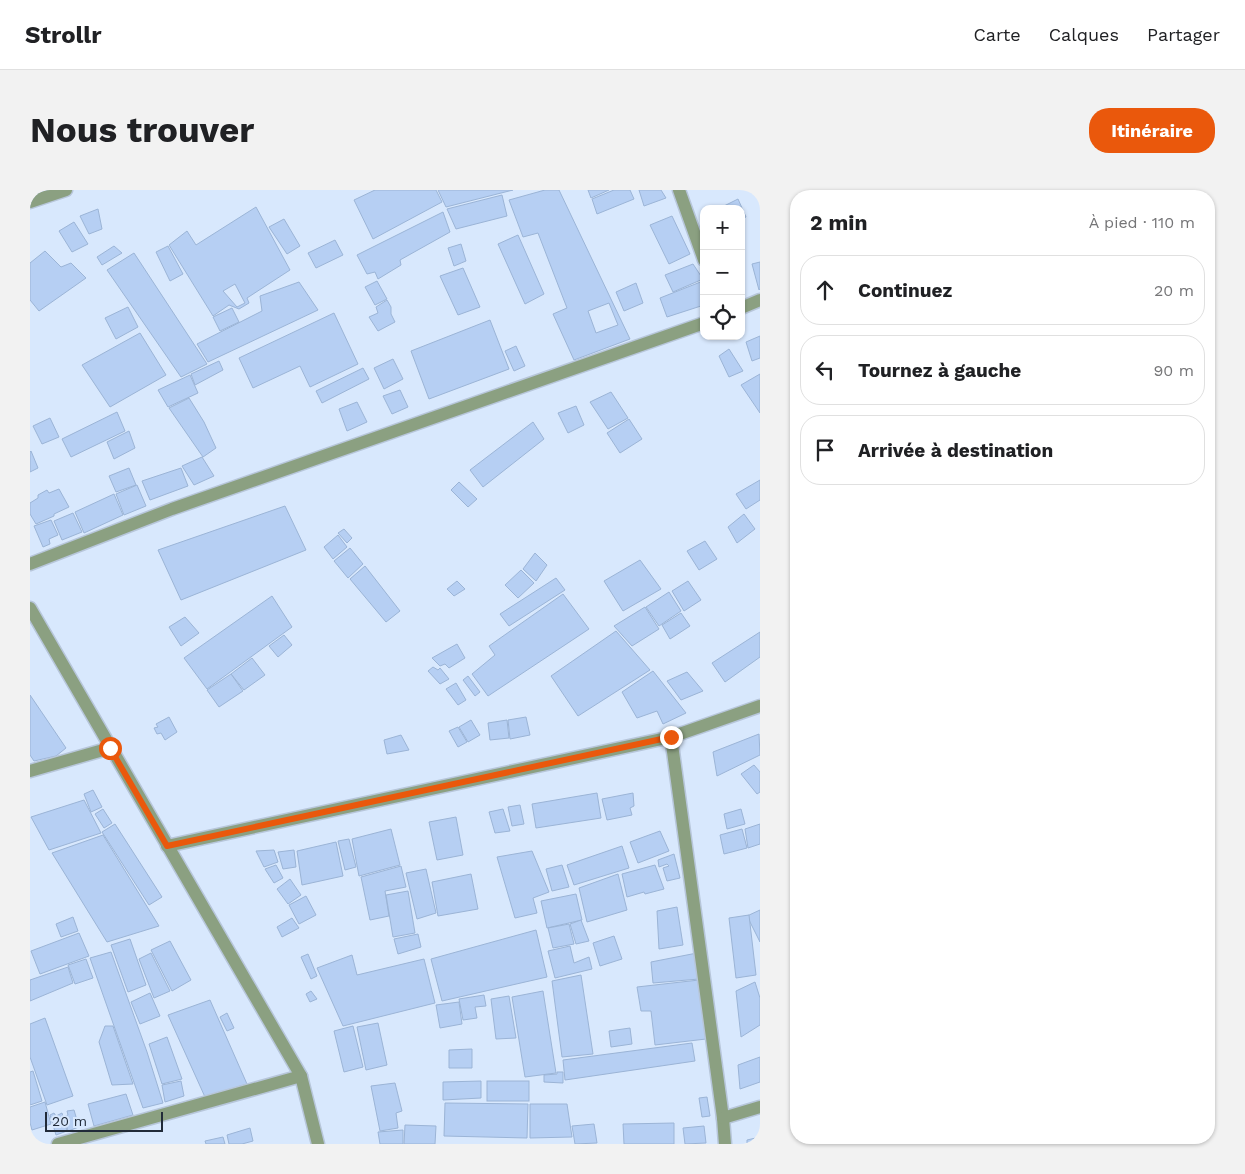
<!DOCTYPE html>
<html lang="fr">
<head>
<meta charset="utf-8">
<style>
  :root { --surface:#fff; --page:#f2f2f2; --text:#202124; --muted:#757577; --line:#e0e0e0; --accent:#ea580c }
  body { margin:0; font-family:"Work Sans",sans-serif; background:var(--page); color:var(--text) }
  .controls { position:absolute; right:15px; top:15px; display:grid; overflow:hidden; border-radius:10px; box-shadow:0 1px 4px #0004 }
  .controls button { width:45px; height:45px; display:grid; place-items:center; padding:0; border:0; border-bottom:1px solid var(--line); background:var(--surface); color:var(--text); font:25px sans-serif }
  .scale { position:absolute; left:15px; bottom:12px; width:118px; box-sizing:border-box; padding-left:5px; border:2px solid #212b39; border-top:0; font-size:14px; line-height:18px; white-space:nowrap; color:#212b39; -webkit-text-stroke:4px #d8e8fd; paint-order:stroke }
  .stop { position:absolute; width:15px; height:15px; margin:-11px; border:4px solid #ea580c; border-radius:50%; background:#fff }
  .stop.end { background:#ea580c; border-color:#fff; box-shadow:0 1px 5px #0008 }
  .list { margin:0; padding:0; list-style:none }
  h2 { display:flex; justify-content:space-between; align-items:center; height:65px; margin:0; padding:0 20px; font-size:21px }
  h2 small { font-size:16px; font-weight:400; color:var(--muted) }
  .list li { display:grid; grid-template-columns:32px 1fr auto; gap:15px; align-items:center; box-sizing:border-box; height:70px; margin:0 10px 10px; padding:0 10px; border:1px solid var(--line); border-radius:20px }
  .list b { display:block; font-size:19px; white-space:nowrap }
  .list em { font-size:16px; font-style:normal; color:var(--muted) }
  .icon { flex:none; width:28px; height:28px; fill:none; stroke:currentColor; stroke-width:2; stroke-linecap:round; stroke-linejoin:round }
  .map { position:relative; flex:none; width:730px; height:954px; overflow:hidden; border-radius:20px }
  header { display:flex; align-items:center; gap:30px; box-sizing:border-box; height:70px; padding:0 25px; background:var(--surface); border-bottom:1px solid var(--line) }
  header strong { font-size:24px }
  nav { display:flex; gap:28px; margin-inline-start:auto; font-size:18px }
  .intro { display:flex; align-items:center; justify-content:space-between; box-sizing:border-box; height:120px; padding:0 30px }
  h1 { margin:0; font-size:35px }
  .button { padding:12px 22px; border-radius:20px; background:var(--accent); color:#fff; font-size:18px; font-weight:700 }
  main { display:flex; gap:30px; padding:0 30px }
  aside { flex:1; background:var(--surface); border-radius:20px; box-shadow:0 1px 4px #0004 }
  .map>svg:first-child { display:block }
  .building { fill:#b6cff3; stroke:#9bb4d6; fill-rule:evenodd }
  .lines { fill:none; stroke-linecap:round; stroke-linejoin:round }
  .minor-casing { stroke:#b7c6da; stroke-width:15 }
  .minor { stroke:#8ba081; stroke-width:12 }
  .route { stroke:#ea580c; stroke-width:6 }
</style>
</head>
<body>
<header>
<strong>Strollr</strong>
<nav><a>Carte</a><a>Calques</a><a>Partager</a></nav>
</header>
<div class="intro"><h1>Nous trouver</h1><a class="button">Itinéraire</a></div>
<main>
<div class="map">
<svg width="730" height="954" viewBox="0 0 730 954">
  <rect width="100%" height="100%" fill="#d8e8fd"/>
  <g class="building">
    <polygon points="345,0 406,0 412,12 343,49 324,10"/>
    <polygon points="408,0 483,0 416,17"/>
    <path d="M515,0H529L600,149L544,170L523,124L537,118L508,43L493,47L479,10ZM579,113L588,135L566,143L558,121Z"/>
    <polygon points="558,0 579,0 561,8"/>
    <polygon points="584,0 600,0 604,9 567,24 562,9"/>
    <polygon points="609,0 631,0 636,8 614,16"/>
    <polygon points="472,5 477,26 426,39 417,19"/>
    <polygon points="708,9 716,27 711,29 711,19 696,19 694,16"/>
    <path d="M226,17L260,80L217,108L219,113L209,119L199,115L183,126L139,55L157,41L166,55ZM205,94L215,113L207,117L193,101Z"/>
    <polygon points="68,19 72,39 59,44 50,26"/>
    <polygon points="413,22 420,42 370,70 371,75 348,89 345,82 337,84 327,65"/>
    <polygon points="642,26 660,64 639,74 620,35"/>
    <polygon points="254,29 270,56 257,64 239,37"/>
    <polygon points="44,32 58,54 42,62 29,41"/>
    <polygon points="488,45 514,104 495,114 468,54"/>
    <polygon points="305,50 313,65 286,78 278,63"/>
    <polygon points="431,54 436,71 424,76 418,58"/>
    <polygon points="84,56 92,63 72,75 67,67"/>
    <polygon points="138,56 153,84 140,91 126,62"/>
    <polygon points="15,61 31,77 41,73 56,88 9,121 0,110 0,73"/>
    <polygon points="104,63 177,174 151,187 77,80"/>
    <polygon points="730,72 730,99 729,100 722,74"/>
    <polygon points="663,74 673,89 643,102 635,85"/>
    <polygon points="433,78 450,117 428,125 410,86"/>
    <polygon points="347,91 357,109 345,115 335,97"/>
    <polygon points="673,91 674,115 637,127 630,108"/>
    <polygon points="269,92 288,120 178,172 167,154 232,121 230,106"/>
    <polygon points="606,93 613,113 594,121 586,102"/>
    <polygon points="357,110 361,117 361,124 365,132 348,141 339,127 348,123 346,117"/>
    <polygon points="98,117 108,137 86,149 75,128"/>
    <polygon points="202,118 209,132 190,141 183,127"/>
    <polygon points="304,123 328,174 280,197 270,176 223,198 209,168"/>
    <polygon points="460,130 479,179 399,209 381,161"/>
    <polygon points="110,143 136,185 80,217 52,175"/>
    <polygon points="730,146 730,168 722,171 716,152"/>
    <polygon points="486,156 495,176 484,181 475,161"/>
    <polygon points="699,159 713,181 699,187 689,166"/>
    <polygon points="363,169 373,189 354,199 344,178"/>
    <polygon points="189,171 193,180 165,195 161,184"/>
    <polygon points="333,178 339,189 292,213 286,201"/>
    <polygon points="730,184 730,223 711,195"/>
    <polygon points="160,185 168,203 138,217 128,200"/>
    <polygon points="370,200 378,217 362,224 353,206"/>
    <polygon points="581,202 598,228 578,239 560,212"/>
    <polygon points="159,208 174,232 186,258 173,267 139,218"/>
    <polygon points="327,212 337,232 317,241 309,219"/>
    <polygon points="546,216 554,235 538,243 528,223"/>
    <polygon points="87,222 95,241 41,267 32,249"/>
    <polygon points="20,228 29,247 12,254 3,236"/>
    <polygon points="599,229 612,249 590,263 577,243"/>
    <polygon points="503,232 514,249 453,297 440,280"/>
    <polygon points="99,241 105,258 84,269 77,252"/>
    <polygon points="1,261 8,278 0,282 0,262"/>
    <polygon points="172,267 184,286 164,295 152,276"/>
    <polygon points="99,278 106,295 86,302 79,286"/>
    <polygon points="151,278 158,296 120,310 112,291"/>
    <polygon points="730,290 730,310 716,319 706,304"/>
    <polygon points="429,292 447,309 438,317 421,300"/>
    <polygon points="107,295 116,316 94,325 86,304"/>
    <polygon points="29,299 39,317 24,324 24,326 6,334 0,324 0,313 8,308 8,305 17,300 19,303"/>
    <polygon points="84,304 93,325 54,343 45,322"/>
    <polygon points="255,316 276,360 151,410 128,360"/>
    <polygon points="43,323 52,342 32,350 24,331"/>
    <polygon points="714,324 725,339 707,353 698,337"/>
    <polygon points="21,330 28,345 19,349 20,354 13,357 4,336"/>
    <polygon points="314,339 322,348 317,353 308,343"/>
    <polygon points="308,345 317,357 303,369 294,357"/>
    <polygon points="675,351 687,369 669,380 657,361"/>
    <polygon points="320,358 333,374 318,388 304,371"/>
    <polygon points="505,363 517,375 506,391 493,379"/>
    <polygon points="610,370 631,399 593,421 574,391"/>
    <polygon points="335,376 370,421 356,432 320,389"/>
    <polygon points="491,380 504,393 488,408 475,395"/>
    <polygon points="526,388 535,400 479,436 470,424"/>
    <polygon points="427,391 435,399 424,406 417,399"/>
    <polygon points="658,391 671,410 654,421 642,401"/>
    <polygon points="639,402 651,421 629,436 616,417"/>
    <polygon points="533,404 559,439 458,506 442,484 465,465 459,456"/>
    <polygon points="242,406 262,437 177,499 154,468"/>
    <polygon points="615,417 629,439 602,456 584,436"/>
    <polygon points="651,423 660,436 640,449 632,435"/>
    <polygon points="155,427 169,443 151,456 139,437"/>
    <polygon points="586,441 620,480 548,526 521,486"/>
    <polygon points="730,442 730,467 695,492 682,473"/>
    <polygon points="254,445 262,455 248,467 239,456"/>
    <polygon points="427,454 435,468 419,478 415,474 410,476 402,468"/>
    <polygon points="222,468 235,485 214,500 201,484"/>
    <polygon points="403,477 408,480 410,478 419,489 410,494 398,481"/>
    <polygon points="623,481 656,523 633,534 627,521 607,528 592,502"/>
    <polygon points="657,482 673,501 651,510 637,491"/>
    <polygon points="201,484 213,501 189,517 177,500"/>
    <polygon points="438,486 450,502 445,506 433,490"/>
    <polygon points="426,493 436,510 428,515 416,499"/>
    <polygon points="0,505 36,558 26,566 4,571 0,565"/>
    <polygon points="139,527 147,542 135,550 131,543 127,544 124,538 128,537 126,534"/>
    <polygon points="496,527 500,545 480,549 478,530"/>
    <polygon points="441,530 450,545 438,552 429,537"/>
    <polygon points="477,530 479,548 460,550 458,533"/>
    <polygon points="428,537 437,552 428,557 419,541"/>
    <polygon points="729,544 730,565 687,586 683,562"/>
    <polygon points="371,545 379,560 357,564 354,550"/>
    <polygon points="724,575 730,582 730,602 727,604 711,584"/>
    <polygon points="63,600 72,617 61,622 54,604"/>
    <polygon points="567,603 571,628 506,638 502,614"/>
    <polygon points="603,603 604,616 600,618 602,625 577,630 572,609"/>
    <polygon points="54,610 71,643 19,660 1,627"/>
    <polygon points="490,615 494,634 482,636 478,617"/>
    <polygon points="73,619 82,633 74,638 65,624"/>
    <polygon points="473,619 480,641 465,643 459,622"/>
    <polygon points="711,619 715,634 697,639 694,624"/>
    <polygon points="426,627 433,665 407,670 399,632"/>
    <polygon points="85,634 132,707 119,715 72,642"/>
    <polygon points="730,634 730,654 718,658 715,639"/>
    <polygon points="361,639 370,675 329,686 322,649"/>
    <polygon points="712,639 717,658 694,664 690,645"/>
    <polygon points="630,641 639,661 608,673 600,652"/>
    <polygon points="73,645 129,736 77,752 22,663"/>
    <polygon points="319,649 326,677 315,680 308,651"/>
    <polygon points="306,652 313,686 272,695 267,661"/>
    <polygon points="592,656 599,678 544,695 537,675"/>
    <polygon points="244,660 248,672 234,677 226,661"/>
    <polygon points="264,660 266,677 253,679 248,662"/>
    <polygon points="502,661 519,702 503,708 507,723 485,728 467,667"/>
    <polygon points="644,664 650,688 637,691 633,678 639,676 637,674 629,677 628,670"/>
    <polygon points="246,675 253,688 244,693 235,679"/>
    <polygon points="532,675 539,697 522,701 516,679"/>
    <polygon points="625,675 634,699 615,704 614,702 597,707 592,684"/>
    <polygon points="371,676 376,697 355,701 359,726 340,730 331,687"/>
    <polygon points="396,679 406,723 387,729 376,683"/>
    <polygon points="441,684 448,719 408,726 402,692"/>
    <polygon points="588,684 597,720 557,732 549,698"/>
    <polygon points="260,689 271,705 258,714 247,699"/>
    <polygon points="378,701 385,743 363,747 356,705"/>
    <polygon points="546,704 552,730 517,738 511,711"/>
    <polygon points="276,706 286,725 269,734 259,715"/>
    <polygon points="647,717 653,755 629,759 627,721"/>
    <polygon points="730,720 730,752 717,726"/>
    <polygon points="719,725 726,785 706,788 699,728"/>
    <polygon points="43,727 48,741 31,747 26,734"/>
    <polygon points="262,728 269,738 252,747 247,737"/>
    <polygon points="551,730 559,751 546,754 540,734"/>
    <polygon points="539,734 544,754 523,758 518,738"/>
    <polygon points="506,740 517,787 412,811 401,769"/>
    <polygon points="49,743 59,766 10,784 1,761"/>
    <polygon points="388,744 391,757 368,764 364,749"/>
    <polygon points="584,746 592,769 570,776 563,753"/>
    <polygon points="100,749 116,795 98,802 81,755"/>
    <polygon points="140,751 161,790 142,801 121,760"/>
    <polygon points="540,756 544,773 559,767 562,779 525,788 518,761"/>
    <polygon points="81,762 117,862 133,913 113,918 60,768"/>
    <polygon points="121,763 140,801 124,808 109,769"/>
    <polygon points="667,763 669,789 623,793 621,772"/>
    <polygon points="278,764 287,786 281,789 271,767"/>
    <polygon points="322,765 327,785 394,769 405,813 313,836 287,778"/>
    <polygon points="56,769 63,788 45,794 38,775"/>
    <polygon points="38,777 43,793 0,811 0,790"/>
    <polygon points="551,785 563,864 532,867 522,791"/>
    <polygon points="669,790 676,849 625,855 621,821 611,821 607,797"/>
    <polygon points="725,792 730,808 730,835 711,847 706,801"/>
    <polygon points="281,801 287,809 280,812 276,804"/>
    <polygon points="513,801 526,883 495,887 482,807"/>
    <polygon points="120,803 130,826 110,834 101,812"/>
    <polygon points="454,805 456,816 445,817 447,828 433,830 429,809"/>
    <polygon points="479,806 486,848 466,849 461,809"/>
    <polygon points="180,810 217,894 175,907 138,825"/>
    <polygon points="429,812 432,834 410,838 406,815"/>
    <polygon points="197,823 204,838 197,841 190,827"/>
    <polygon points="15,828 43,906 17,915 0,867 0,834"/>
    <polygon points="348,833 357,875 336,880 327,837"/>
    <polygon points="75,836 83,836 103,894 82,895 69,852"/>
    <polygon points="323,836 333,877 314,882 304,841"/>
    <polygon points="600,838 602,854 581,857 579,841"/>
    <polygon points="137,847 152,889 132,894 119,854"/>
    <polygon points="662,853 665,871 535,890 533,870"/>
    <polygon points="442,859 442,878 419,878 419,860"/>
    <polygon points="730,867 730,892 710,899 708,875"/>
    <polygon points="3,881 12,911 0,915 0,882"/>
    <polygon points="527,882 533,882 533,893 514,892 514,885 527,884"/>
    <polygon points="151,891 154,906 135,912 132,895"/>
    <polygon points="451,891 451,908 413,910 413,892"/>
    <rect x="457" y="891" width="42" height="20"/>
    <polygon points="365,893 372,921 366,923 368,938 350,941 341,896"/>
    <polygon points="96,904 103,925 64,936 58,914"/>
    <polygon points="677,907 680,926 672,927 669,908"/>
    <polygon points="15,912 21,934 2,940 0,933 0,917"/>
    <polygon points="415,913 498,914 497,948 414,946"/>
    <polygon points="500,914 537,914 542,947 500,948"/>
    <polygon points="44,920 49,937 38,941 34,927 38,925 37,921"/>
    <polygon points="24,923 26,926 32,923 37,941 26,945 20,925"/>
    <polygon points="644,933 644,954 594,954 593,934"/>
    <polygon points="564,934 567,953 545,954 542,936"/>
    <polygon points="375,935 406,936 405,954 374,954"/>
    <polygon points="674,936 676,953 655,954 653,938"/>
    <polygon points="220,938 223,951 212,954 199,954 197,945"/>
    <polygon points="373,940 373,954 350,954 348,942"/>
    <polygon points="193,947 195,954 176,954 175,951"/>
    <polygon points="730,947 730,954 717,954 717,950"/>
  </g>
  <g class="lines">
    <g class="minor-casing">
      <g id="minor">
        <polyline points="649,0 674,70"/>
        <polyline points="0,12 36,0"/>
        <polyline points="711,118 730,110"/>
        <polyline points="0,374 142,319 674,133"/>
        <polyline points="0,418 271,886 288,954"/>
        <polyline points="641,547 693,928 695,954"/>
        <polyline points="0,581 80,558"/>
        <polyline points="137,656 641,547 730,516"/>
        <polyline points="693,928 730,917"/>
        <polyline points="28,954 271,886"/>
      </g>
    </g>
    <use href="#minor" class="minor"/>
  </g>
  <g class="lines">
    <polyline class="route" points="80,558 137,656 641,547"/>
  </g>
</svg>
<div class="controls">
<button>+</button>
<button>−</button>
<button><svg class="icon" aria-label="locate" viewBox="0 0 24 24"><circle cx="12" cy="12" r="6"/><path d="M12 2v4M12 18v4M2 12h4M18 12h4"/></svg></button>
</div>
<div class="scale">20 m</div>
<div class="stop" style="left:80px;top:558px"></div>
<div class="stop end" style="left:641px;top:547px"></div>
</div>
<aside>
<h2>2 min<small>À pied · 110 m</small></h2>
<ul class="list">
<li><svg class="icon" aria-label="ahead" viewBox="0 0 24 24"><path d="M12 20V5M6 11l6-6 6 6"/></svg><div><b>Continuez</b></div><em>20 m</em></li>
<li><svg class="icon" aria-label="left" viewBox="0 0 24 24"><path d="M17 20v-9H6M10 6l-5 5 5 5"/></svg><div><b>Tournez à gauche</b></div><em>90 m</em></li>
<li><svg class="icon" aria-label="arrive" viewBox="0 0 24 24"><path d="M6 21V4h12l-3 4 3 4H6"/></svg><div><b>Arrivée à destination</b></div></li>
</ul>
</aside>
</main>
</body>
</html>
